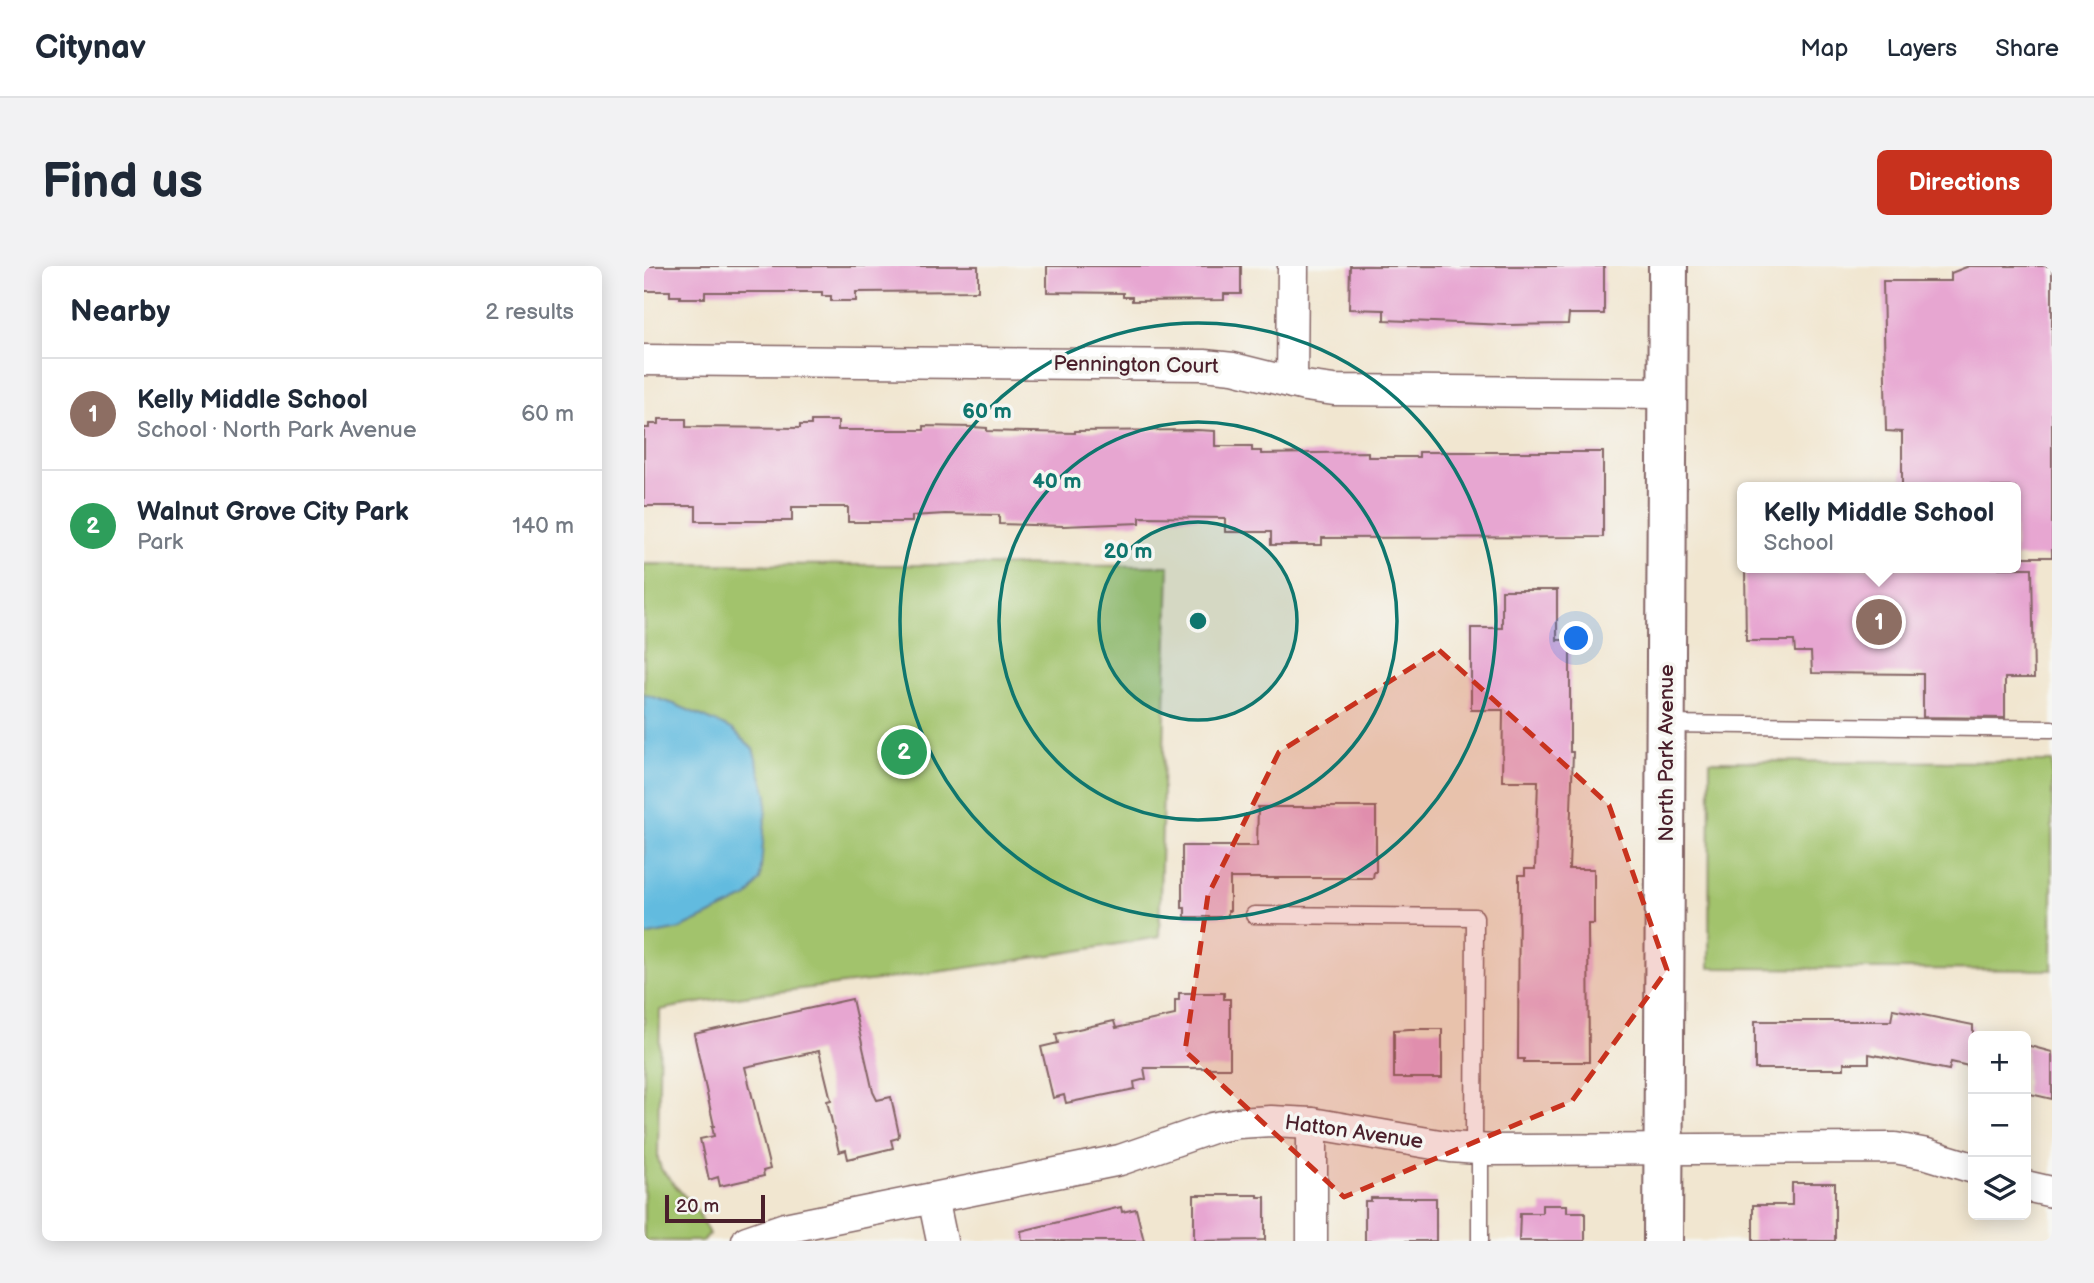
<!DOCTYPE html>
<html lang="en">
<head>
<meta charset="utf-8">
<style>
  :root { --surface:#fff; --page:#f2f2f3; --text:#1f2937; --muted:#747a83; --line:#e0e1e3; --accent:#c8321e }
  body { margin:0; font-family:"Balsamiq Sans",sans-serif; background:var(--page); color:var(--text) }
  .controls { position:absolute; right:21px; bottom:21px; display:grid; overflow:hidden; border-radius:10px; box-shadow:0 4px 18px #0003 }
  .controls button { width:63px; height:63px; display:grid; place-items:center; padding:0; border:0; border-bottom:2px solid var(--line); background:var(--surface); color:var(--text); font:35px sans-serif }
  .scale { position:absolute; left:21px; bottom:18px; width:100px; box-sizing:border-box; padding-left:7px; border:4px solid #4a1f2b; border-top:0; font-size:19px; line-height:24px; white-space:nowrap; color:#4a1f2b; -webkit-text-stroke:5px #f6f6f2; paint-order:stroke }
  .you { position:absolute; left:933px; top:373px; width:24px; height:24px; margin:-18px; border:5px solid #fff; border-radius:50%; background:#1a73e8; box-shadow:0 0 0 10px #1a73e833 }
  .badge { display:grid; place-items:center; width:46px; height:46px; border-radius:50%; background:var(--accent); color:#fff; font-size:23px; font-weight:700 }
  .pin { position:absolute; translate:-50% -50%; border:4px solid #fff; box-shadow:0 2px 7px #0006 }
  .popup { position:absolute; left:1093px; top:216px; width:284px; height:91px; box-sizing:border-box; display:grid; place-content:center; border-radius:10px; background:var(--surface); filter:drop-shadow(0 2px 5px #0005); font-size:23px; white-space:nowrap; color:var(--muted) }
  .popup b { font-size:26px; color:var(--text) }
  .popup::after { content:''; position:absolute; left:50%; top:100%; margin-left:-14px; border:14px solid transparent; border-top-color:var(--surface) }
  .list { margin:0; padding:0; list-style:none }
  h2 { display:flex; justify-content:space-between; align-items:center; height:91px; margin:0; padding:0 28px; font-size:30px }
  h2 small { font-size:23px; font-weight:400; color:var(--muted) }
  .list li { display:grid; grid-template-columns:46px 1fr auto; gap:21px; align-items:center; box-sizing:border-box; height:112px; padding:0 28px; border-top:2px solid var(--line) }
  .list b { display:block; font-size:26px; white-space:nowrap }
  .list p { margin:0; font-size:23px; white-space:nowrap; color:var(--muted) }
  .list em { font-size:23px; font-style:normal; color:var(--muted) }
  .icon { flex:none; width:38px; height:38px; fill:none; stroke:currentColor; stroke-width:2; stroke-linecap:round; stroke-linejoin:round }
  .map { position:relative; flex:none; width:1408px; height:975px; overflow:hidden; border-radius:10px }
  header { display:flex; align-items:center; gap:42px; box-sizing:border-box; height:98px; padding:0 35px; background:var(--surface); border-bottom:2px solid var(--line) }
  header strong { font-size:33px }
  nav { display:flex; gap:38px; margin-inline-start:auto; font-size:24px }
  .intro { display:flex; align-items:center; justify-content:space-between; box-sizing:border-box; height:168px; padding:0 42px }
  h1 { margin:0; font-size:49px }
  .button { padding:18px 32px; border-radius:10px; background:var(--accent); color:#fff; font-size:24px; font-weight:700 }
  main { display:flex; gap:42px; padding:0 42px }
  aside { flex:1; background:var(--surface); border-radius:10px; box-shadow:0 4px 18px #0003 }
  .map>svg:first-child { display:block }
  .green { fill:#a2c36c; stroke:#76714c; stroke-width:2 }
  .water { fill:#62bbdf; stroke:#566d85; stroke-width:2 }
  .building { fill:#e7a6d1 }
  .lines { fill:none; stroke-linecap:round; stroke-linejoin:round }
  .lane-casing { stroke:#846565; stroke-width:19 }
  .street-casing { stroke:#846565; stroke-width:33 }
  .secondary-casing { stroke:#846565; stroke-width:42 }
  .lane { stroke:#fff; stroke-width:16 }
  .street { stroke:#fff; stroke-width:30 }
  .secondary { stroke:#fff; stroke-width:38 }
  .marked { fill:#c8321e; fill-opacity:0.2; stroke:#c8321e; stroke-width:5; stroke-dasharray:14 9; stroke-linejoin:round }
  .ring { fill:none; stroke:#0f766e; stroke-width:3.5 }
  .labels { text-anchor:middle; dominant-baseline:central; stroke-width:7; stroke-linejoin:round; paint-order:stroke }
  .street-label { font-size:21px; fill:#4a1f2b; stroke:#f6f6f2 }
  .centre { fill:#0f766e; stroke:#f6f6f2; stroke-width:3.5 }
  .ring-label { font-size:21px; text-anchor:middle; font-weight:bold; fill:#0f766e; stroke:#f6f6f2; stroke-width:7; stroke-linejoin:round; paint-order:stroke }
</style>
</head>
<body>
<header>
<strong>Citynav</strong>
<nav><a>Map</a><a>Layers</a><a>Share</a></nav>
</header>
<div class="intro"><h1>Find us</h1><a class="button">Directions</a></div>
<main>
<aside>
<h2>Nearby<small>2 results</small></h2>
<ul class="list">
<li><span class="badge" style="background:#8d6e63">1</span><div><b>Kelly Middle School</b><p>School · North Park Avenue</p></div><em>60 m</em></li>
<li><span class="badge" style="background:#2e9e5b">2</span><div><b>Walnut Grove City Park</b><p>Park</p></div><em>140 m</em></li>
</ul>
</aside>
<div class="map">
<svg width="1408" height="975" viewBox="0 0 1408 975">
  <rect width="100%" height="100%" fill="#f6f6f2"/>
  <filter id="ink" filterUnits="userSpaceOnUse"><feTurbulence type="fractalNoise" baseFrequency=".0143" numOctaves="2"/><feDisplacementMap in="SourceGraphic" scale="14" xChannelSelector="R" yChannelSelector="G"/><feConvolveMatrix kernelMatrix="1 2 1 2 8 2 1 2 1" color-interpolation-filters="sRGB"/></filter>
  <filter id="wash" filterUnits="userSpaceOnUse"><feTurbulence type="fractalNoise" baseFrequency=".00686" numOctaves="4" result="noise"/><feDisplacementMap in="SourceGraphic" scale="28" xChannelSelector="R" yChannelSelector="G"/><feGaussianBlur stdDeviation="1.57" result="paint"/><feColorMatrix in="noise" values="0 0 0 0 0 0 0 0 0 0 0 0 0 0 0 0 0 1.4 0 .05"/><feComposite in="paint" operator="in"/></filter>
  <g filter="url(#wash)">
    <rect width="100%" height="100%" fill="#f1e6d0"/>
    <g class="green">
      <path d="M0,298L525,300L515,671C424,687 333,701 242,713C167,722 91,729 16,744L14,892L17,903L54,946L65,968L59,975H0Z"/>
      <polygon points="1066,495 1408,496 1408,704 1065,702"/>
    </g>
    <polygon class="water" points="0,428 30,438 88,463 109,483 123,529 116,614 104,631 36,663 0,670"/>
    <g id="blocks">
      <g class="building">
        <polygon points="0,0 334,0 334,25 212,26 212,35 187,35 187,30 178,30 178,26 61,26 61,32 36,32 36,30 26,30 26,25 0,25"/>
        <polygon points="403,0 597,0 597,28 580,28 580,34 488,35 488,31 479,31 479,27 403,26"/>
        <polygon points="706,0 960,0 960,48 925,48 924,58 863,59 740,54 740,44 705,43"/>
        <polygon points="1325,0 1408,0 1408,291 1371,291 1371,221 1258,221 1258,166 1242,165 1239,15 1307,15 1307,7"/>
        <polygon points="15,153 42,153 42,161 156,162 156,159 167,159 167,155 194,155 194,164 280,164 280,160 328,161 343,162 343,165 431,167 431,165 553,164 571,165 571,180 608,180 608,185 617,185 617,188 724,186 724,191 775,191 775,186 959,186 959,271 678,272 678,279 627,279 627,266 581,266 581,252 496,251 496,257 419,260 355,258 355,249 301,248 268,250 268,256 204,256 204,241 148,241 148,255 52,255 52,240 0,240 0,162 5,162 5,158 15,158"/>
        <polygon points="1101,302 1388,302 1390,412 1361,412 1361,452 1279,451 1279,408 1168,407 1167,386 1151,386 1150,375 1102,375"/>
        <polygon points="858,324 913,324 913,374 926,374 926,486 929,486 925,603 950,603 950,658 944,658 945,796 880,796 880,793 874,793 875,609 881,609 881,603 891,603 894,515 858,515 859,444 827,444 827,362 858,362"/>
        <polygon points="614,541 732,541 732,606 730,606 729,612 586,612 586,645 584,645 584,651 541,651 541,642 538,642 538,580 613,580"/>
        <polygon points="535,727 580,727 580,733 586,733 586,802 500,802 502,813 490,816 491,823 422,837 420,829 409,832 397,781 414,777 412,768 470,755 472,762 531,749 531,734 535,734"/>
        <polygon points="208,733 229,826 233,834 247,831 255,868 254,872 247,874 249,882 204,893 202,884 195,886 183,835 187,834 175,785 101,801 126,903 119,905 120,910 76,920 74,911 65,914 56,873 70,870 68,860 70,860 50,768"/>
        <polygon points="1249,743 1329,759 1329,801 1307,796 1305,804 1225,788 1225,797 1200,797 1200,803 1111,803 1111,755 1247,755"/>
        <polygon points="766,763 798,763 798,812 750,812 750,764"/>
        <polygon points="1382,779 1408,786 1408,833 1382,827"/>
        <polygon points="1148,917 1191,917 1191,975 1109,975 1109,939 1148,939"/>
        <polygon points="550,929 614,929 614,931 621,931 621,974 550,975"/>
        <polygon points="727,932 792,932 792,975 721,975 721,935 727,935"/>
        <polygon points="898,939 923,939 923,946 941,946 941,975 875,975 876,947 898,947"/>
        <polygon points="477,941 478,946 492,943 500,975 378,975 377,965"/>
      </g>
    </g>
  </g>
  <g filter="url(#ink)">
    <use href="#blocks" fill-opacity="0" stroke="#846565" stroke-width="2"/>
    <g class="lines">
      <g class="lane-casing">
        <g id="lane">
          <polyline points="1022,458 1408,463"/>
          <polyline points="610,649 831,651 830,882"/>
          <polyline points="836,883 836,975"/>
        </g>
      </g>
      <g class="street-casing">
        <g id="street">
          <polyline points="0,94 560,99 589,102 661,120 690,124 1023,127"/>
          <polyline points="648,117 649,0"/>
          <polyline points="1382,920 1408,926"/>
          <polyline points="289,932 298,975"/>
          <polyline points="103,975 141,962 476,894 568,862 594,857 627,855 668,857 807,881 847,884 1251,882 1283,888 1329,902"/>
          <polyline points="668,975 668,857"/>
        </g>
      </g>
      <g class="secondary-casing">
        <polyline id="secondary" points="1019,975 1024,0"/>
      </g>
      <use href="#lane" class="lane"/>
      <use href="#street" class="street"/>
      <use href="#secondary" class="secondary"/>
    </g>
  </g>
  <path class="marked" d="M795,384L965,539L1023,704L928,835L700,931L541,785L564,629L635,486Z"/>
  <circle cx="554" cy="355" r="99" fill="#0f766e" fill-opacity=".12"/>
  <g class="ring">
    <circle cx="554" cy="355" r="99"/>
    <circle cx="554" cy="355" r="199"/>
    <circle cx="554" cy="355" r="298"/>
  </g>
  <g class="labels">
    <g class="street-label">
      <text transform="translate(492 99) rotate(1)">Pennington Court</text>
      <text transform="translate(1022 487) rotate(-90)">North Park Avenue</text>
      <text transform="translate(710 866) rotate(8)">Hatton Avenue</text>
    </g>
  </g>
  <circle cx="554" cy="355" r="10" class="centre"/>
  <g class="ring-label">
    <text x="343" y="152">60 m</text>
    <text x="413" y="222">40 m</text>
    <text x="484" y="292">20 m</text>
  </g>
</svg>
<div class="controls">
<button>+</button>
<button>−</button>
<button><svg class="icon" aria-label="layers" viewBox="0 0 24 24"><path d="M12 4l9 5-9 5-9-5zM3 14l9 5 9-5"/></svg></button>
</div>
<div class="scale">20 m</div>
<div class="you"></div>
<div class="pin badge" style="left:1235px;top:356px;background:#8d6e63">1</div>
<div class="popup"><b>Kelly Middle School</b>School</div>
<div class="pin badge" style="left:260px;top:486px;background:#2e9e5b">2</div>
</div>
</main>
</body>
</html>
